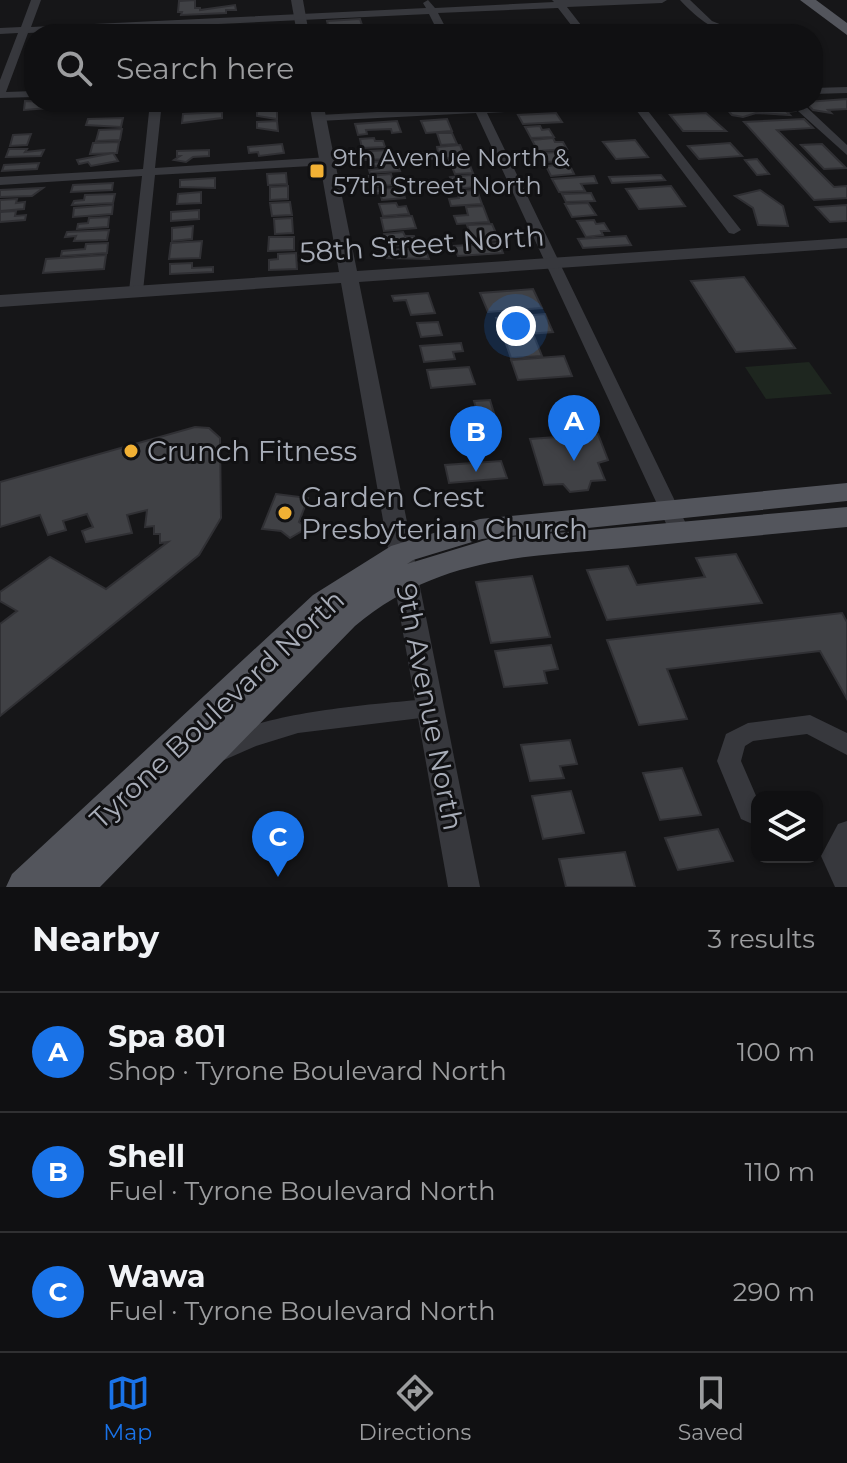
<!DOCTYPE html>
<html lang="en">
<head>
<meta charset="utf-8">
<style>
  :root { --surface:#101012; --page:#19191b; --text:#f1f3f6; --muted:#9c9d9f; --line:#303032; --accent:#1a73e8 }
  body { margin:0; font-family:Montserrat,sans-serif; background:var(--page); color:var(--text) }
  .controls { position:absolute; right:24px; bottom:24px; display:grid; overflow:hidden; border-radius:16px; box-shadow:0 2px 6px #0004 }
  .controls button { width:72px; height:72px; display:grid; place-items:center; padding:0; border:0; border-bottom:2px solid var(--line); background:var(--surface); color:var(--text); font:40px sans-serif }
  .you { position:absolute; left:516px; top:326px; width:28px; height:28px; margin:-20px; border:6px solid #fff; border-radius:50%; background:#1a73e8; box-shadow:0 0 0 12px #1a73e833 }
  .badge { display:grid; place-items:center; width:52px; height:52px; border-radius:50%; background:var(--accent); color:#fff; font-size:26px; font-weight:700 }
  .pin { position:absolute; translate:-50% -66px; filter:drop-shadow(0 2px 4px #0008) }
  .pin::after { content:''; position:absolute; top:42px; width:28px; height:24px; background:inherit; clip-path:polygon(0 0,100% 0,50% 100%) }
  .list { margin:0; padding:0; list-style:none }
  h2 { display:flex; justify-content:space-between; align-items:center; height:104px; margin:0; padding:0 32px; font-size:34px }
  h2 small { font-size:26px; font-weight:400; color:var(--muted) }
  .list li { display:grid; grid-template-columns:52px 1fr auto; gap:24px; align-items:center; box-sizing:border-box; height:120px; padding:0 32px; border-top:2px solid var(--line) }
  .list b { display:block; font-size:30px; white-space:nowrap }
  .list p { margin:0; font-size:26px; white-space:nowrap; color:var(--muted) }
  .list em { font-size:26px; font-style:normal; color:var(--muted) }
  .icon { flex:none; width:44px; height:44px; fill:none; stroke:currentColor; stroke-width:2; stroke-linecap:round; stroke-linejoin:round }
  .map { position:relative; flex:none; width:847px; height:887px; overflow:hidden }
  .search { position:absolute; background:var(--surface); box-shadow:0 2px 6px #0004; left:24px; right:24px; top:24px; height:88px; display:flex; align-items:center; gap:20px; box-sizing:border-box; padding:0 28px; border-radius:32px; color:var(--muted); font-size:30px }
  .sheet { height:464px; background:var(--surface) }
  nav { display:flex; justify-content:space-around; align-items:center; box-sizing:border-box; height:112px; border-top:2px solid var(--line); background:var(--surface); font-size:22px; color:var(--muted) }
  nav a { display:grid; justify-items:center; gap:4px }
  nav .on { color:var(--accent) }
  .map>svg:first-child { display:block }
  .green { fill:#1e261f }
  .building { fill:#404145; stroke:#303034; stroke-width:2 }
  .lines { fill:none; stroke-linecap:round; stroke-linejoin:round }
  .minor { fill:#37383d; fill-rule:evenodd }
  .tertiary { fill:#37383d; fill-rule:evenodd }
  .primary { fill:#53555c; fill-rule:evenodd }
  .poi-dot { fill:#f2b134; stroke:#111113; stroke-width:3 }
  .labels { text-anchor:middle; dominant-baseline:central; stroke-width:6; stroke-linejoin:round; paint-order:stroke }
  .far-poi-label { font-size:24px; fill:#a8adb8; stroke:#111113; text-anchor:start }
  .street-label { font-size:28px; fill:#a8adb8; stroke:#111113 }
  .poi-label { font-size:28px; fill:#a8adb8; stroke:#111113; text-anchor:start }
</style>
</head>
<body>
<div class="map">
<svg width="847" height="887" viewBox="0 0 847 887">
  <rect width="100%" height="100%" fill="#161618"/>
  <polygon class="green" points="809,362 832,394 766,399 745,367"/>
  <g class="building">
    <polygon points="195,0 195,8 200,8 200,10 235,5 236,10 226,10 226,13 181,15 182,12 178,12 179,1"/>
    <polygon points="360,19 362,25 328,25 327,21"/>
    <polygon points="847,99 847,109 828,110 831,113 813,110 805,102"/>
    <polygon points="25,101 62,102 62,107 24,110"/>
    <polygon points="200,102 199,105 207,105 206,110 183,111 184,103"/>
    <polygon points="786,103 795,111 787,112 790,115 756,113 743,117 732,115 724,106"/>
    <polygon points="277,109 277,119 257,116 257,110"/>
    <polygon points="222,112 222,118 182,123 183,114"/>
    <polygon points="556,113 562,122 523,124 518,115"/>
    <polygon points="706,113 726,131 683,131 670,115"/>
    <polygon points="123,118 121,127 86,125 88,119"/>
    <polygon points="447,119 452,131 426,133 421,121"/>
    <polygon points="804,119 813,128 777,130 834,187 847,186 847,198 814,200 744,122"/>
    <polygon points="277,121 278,131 257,128 257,122"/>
    <polygon points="397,121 401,132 392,133 391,129 366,130 367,134 358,135 355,124"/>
    <polygon points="540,126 542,130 549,129 554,137 531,138 525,127"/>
    <polygon points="122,129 120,140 96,141 99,130"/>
    <polygon points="437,133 452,133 457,144 441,145"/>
    <polygon points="31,134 27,145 10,146 13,135"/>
    <polygon points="374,138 375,141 383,141 385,147 362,148 360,139"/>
    <polygon points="553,138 555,142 563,142 567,149 538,151 532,140"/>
    <polygon points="635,140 648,157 616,159 603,142"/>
    <polygon points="119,142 117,153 90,154 93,143"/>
    <polygon points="730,143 742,156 699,159 688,146"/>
    <polygon points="282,144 284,153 259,156 258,152 249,153 248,147"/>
    <polygon points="822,144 846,168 824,169 801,145"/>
    <polygon points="460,145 465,157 424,159 423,153 438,152 437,147"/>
    <polygon points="9,149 27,149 25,152 44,150 41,156 6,157"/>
    <polygon points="209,150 209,156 193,157 186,162 174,160 180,156 177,156 177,151"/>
    <polygon points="390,150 393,159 363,160 362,157 369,157 368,151"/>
    <polygon points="559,152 565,161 544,162 539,153"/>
    <polygon points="113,153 118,161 91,166 88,162 79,164 77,160"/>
    <polygon points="467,158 473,173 455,174 449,160"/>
    <polygon points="757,159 769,174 757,175 745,160"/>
    <polygon points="391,161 392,165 397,164 400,171 370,173 369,170 379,169 378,166 371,167 370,162"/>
    <polygon points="39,163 37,169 2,171 4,165"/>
    <polygon points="569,164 574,174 551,176 546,166"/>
    <polygon points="286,173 287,184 268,185 267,174"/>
    <polygon points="391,174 394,185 372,187 369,176"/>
    <polygon points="471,175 476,187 455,189 450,177"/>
    <polygon points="661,175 665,180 612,183 609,177"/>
    <polygon points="594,176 597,183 581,184 585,191 559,192 552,179"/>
    <polygon points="215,178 215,188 180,187 180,180"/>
    <polygon points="113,183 112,190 71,192 73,185"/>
    <polygon points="288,186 288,199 270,200 270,187"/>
    <polygon points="671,186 685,206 639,209 626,189"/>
    <polygon points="43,188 32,196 0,197 0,190"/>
    <polygon points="395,188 395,191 403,191 405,198 382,200 380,193 374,194 373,189"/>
    <polygon points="477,190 482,204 451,206 449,199 459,198 457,191"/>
    <polygon points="760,190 783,206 788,226 758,225 753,208 735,196"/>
    <polygon points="201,192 201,203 177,204 178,194"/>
    <polygon points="591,193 595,201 566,202 562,194"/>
    <polygon points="115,194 113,203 72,205 74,201 84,200 85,195"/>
    <polygon points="17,199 16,203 25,202 24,209 0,211 0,200"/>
    <polygon points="290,202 292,215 272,216 270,203"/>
    <polygon points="396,203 398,207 406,206 409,214 383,216 379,204"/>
    <polygon points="588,203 596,215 572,217 565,204"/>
    <polygon points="113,205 112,214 73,217 74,208"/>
    <polygon points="847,205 847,221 830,222 816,207"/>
    <polygon points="483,206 489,222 457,224 454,216 468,215 466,207"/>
    <polygon points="199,210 199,219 171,221 171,212"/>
    <polygon points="16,211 15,216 26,215 25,220 0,222 0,212"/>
    <polygon points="412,216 416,228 384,231 381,218"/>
    <polygon points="109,217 108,227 77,229 78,224 88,223 89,218"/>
    <polygon points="292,218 293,233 275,234 274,219"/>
    <polygon points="594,220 596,224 604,223 609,231 601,231 603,235 586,237 577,221"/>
    <polygon points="492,224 499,240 473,242 467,225"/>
    <polygon points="193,226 192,239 172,241 172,228"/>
    <polygon points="109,230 107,240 74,241 76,236 65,237 67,232"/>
    <polygon points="403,232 405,236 414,236 417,244 387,246 384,234"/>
    <polygon points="626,236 631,245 583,248 578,239"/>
    <polygon points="269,237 294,237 294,250 268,251"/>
    <polygon points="202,241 200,258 169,259 171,243"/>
    <polygon points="108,243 107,253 61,256 62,251 85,249 86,244"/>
    <polygon points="499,243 503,253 458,256 454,246"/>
    <polygon points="425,248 429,259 387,258 385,250"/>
    <polygon points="296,253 297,269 269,270 269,260 278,259 278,254"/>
    <polygon points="106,255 104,269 43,273 46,259"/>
    <polygon points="192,263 192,268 213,267 213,272 170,274 170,264"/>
    <polygon points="744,277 795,348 736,352 691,281"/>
    <polygon points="533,289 542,308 488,312 480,293"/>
    <polygon points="428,293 435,313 411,315 406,300 394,301 392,296"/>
    <polygon points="545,314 553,332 503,336 496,318"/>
    <polygon points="438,322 442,335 421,337 417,323"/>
    <polygon points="534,336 542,356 511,358 504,338"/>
    <polygon points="461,343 463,351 453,352 455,359 424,362 420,346"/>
    <polygon points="564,356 572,376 518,380 511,360"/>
    <polygon points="469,367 475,384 431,388 427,370"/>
    <polygon points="490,400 496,420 480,422 474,401"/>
    <polygon points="195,427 209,428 220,438 221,518 199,555 0,716 0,624 17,611 0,601 0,592 50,557 106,589 168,542 160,543 160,534 154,534 154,526 145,527 147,510 127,515 132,533 86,542 82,531 93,527 87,514 63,521 66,530 48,535 40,515 0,527 0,482"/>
    <polygon points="598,434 608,460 598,463 605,480 591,481 588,490 570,492 563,484 544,485 530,439"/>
    <polygon points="501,461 507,478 449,483 445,465"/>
    <polygon points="276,494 308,498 299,522 307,528 290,538 281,531 262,529"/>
    <polygon points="736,554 762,603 607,620 587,570 628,566 637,585 705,577 696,558"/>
    <polygon points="532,576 550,637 491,643 476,582"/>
    <polygon points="842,613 847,622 847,699 820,651 667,669 687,719 639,725 607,640"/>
    <polygon points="551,645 558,669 544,671 547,683 504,687 495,651"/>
    <polygon points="570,740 577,764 560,766 564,778 530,781 521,745"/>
    <polygon points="682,768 701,815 660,820 643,773"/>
    <polygon points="571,791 584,833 543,839 532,796"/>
    <polygon points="718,829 733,861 678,870 665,838"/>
    <polygon points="625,852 635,887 566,887 559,859"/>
  </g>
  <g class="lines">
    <g class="minor">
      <polygon points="31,0 41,0 31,27 426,8 423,3 428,0 435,8 554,2 552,0 667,0 662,3 567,7 588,34 578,34 558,8 438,13 449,34 439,34 429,14 28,33 6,92 34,91 34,97 0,98 0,80 18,33 0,34 0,28 21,27"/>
      <path d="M680,0H690L712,21L744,34C716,34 699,20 680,0Z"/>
      <polygon points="847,87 847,93 813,94 813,88"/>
      <polygon points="150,102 162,102 155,168 329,157 335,161 329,165 155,175 143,291 136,295 129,291 142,176 0,185 0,177 143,169"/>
      <polygon points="470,102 482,102 484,106 641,102 741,230 734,234 729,233 630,102 624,105 487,113 690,532 687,537 673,537 670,532 476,113 319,121 313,118 319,115 473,107"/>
      <polygon points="788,102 801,102 847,145 847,155"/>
      <path d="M429,699L437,702L441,708L437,714L429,717L298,733L256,746L224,760L215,757L212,750C231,713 388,703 429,699Z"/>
      <polygon points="810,715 847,733 847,755 807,734 753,741 745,746 741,761 757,798 757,826 741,819 717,761 726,734 748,723"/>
      <polygon points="847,821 847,887 835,887 821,856 838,824"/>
    </g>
    <g class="tertiary">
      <polygon points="291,0 303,0 309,34 297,34"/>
      <polygon points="309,102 323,102 357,271 847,238 847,248 359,282 480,887 448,887 341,283 0,307 0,295 339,272"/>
    </g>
    <g class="primary">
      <polygon points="800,0 816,0 847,23 847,35"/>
      <path d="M847,483V501L482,539L413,560L407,564L489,539L847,507V527C776,534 706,540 635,547C529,557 441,554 355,626L100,887H6L12,874L313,595L391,546L480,519Z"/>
    </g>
  </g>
  <g class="poi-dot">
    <rect x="309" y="163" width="16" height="16" rx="4"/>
    <circle cx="131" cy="451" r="8"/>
    <circle cx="285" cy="513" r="8"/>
  </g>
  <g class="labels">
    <g class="far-poi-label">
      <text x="333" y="157">9th Avenue North &amp;<tspan x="333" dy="28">57th Street North</tspan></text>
    </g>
    <g class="street-label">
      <text transform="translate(422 244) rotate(-4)">58th Street North</text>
      <text transform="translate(430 707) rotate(79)">9th Avenue North</text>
      <text transform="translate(217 709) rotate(-43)">Tyrone Boulevard North</text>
    </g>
    <g class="poi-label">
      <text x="147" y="451">Crunch Fitness</text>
      <text x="301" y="497">Garden Crest<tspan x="301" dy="32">Presbyterian Church</tspan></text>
    </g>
  </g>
</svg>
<div class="controls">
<button><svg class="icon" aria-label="layers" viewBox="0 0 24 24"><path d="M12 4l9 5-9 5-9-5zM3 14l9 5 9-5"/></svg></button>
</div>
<div class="you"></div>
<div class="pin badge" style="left:574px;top:461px">A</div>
<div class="pin badge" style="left:476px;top:472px">B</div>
<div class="pin badge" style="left:278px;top:877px">C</div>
<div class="search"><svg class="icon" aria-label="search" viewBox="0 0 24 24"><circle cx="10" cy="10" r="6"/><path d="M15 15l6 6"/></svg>Search here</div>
</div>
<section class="sheet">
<h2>Nearby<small>3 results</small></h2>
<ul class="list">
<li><span class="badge">A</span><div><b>Spa 801</b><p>Shop · Tyrone Boulevard North</p></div><em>100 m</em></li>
<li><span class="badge">B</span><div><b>Shell</b><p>Fuel · Tyrone Boulevard North</p></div><em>110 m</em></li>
<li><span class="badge">C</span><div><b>Wawa</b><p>Fuel · Tyrone Boulevard North</p></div><em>290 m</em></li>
</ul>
</section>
<nav>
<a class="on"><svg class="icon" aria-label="map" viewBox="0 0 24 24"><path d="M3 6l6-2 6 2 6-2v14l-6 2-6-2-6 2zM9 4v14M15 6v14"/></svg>Map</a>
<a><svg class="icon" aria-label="directions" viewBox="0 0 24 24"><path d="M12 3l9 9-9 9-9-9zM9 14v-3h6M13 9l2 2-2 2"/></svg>Directions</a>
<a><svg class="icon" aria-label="saved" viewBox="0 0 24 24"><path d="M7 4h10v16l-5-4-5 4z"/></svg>Saved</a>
</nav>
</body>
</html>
